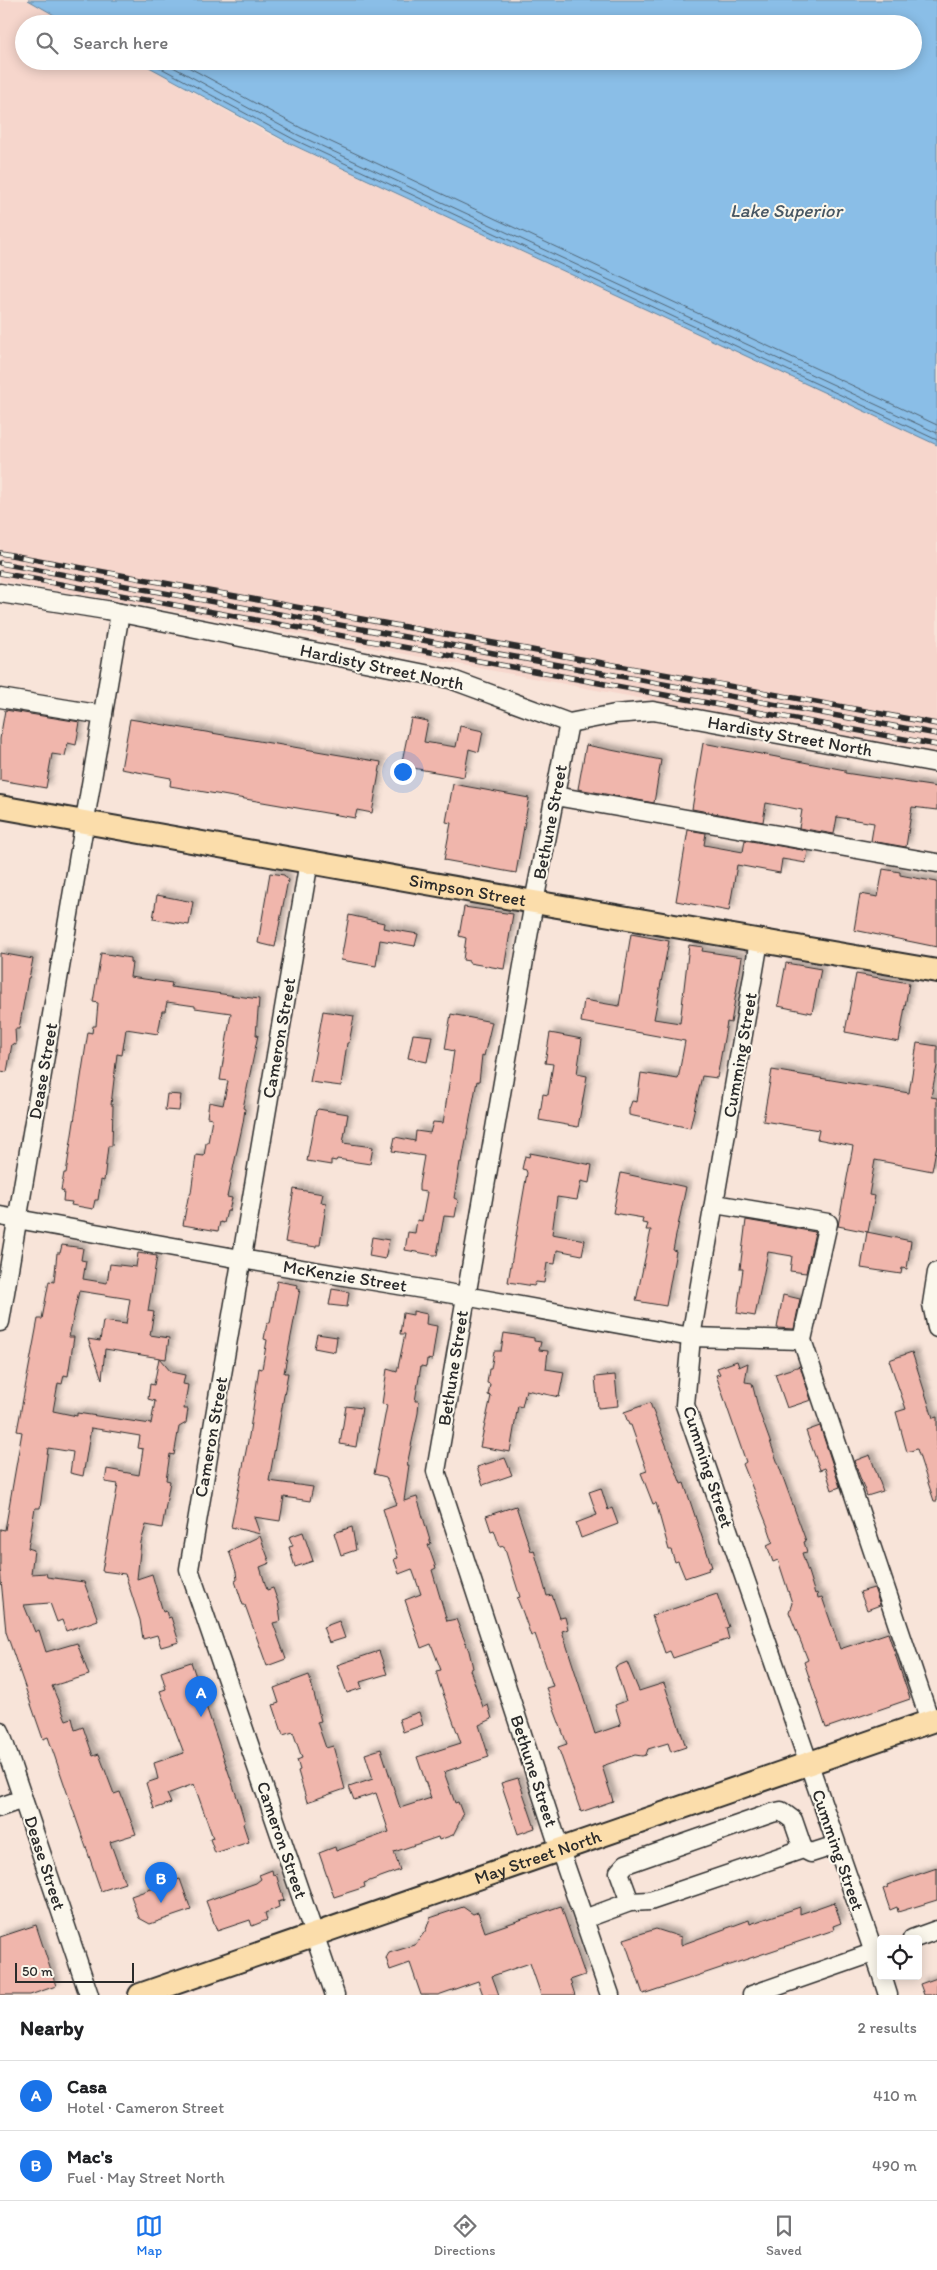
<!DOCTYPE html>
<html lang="en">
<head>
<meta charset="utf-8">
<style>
  :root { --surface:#fff; --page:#f2f2f2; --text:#202124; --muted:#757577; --line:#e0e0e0; --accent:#1a73e8 }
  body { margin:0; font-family:Itim,sans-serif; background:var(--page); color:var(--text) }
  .controls { position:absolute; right:15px; bottom:15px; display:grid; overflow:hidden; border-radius:5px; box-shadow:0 2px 12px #0003 }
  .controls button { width:45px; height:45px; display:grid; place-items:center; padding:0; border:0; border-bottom:1px solid var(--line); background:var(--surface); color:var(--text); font:25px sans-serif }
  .scale { position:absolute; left:15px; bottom:12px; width:119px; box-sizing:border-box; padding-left:5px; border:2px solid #2b2b2b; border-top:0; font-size:14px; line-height:18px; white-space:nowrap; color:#2b2b2b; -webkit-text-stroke:4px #fbf7ec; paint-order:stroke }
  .you { position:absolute; left:402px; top:771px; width:18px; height:18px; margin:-12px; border:4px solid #fff; border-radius:50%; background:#1a73e8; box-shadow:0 0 0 8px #1a73e833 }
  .badge { display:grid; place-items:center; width:32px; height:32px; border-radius:50%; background:var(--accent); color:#fff; font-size:16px; font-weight:700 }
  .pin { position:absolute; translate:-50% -41px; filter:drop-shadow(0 1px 2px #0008) }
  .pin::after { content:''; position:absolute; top:26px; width:18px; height:15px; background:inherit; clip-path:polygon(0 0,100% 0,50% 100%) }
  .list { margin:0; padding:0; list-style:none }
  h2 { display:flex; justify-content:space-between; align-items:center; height:65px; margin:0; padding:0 20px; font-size:21px }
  h2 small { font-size:16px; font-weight:400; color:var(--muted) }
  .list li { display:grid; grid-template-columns:32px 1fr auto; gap:15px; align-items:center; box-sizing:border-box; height:70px; padding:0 20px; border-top:1px solid var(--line) }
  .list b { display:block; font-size:19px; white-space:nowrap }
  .list p { margin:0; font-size:16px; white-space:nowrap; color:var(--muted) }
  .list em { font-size:16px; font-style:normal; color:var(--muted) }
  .icon { flex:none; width:28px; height:28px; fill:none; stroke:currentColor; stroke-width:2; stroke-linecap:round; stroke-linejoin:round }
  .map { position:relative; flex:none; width:937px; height:1995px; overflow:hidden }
  .search { position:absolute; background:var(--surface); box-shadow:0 2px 12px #0003; left:15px; right:15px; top:15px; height:55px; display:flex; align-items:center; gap:12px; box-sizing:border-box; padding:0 18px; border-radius:28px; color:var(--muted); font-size:19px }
  .sheet { height:205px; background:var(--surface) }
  nav { display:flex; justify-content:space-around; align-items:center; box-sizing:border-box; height:70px; border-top:1px solid var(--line); background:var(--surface); font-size:14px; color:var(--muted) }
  nav a { display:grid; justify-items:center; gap:2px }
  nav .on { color:var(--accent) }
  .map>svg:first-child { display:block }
  .built { fill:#f6d6cc }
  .water { fill:#8abee7; stroke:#64839c }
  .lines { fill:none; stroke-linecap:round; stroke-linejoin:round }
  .shore { stroke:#516676; stroke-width:1 }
  .building { fill:#f0b6ac; stroke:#2b2b2b; filter:url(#shadow) }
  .minor-casing { stroke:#2b2b2b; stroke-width:21 }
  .major-casing { stroke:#2b2b2b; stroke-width:26 }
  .minor { stroke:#fbf7ec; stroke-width:18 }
  .major { stroke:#fbddab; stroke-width:22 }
  .rail-casing { stroke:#2b2b2b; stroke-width:5.5 }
  .rail { stroke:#fbf7ec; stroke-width:4; stroke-dasharray:11; stroke-linecap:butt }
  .labels { text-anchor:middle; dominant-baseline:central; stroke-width:4; stroke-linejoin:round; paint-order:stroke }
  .street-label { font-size:18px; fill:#2b2b2b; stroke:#fbf7ec }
  .water-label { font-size:19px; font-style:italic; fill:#485763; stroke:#fbf7ec }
</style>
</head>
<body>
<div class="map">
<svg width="937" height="1995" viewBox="0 0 937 1995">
  <defs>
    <filter id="shadow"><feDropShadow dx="4.5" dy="-4.5" stdDeviation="2.5" flood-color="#0004"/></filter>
  </defs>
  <rect width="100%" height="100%" fill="#f8e4d9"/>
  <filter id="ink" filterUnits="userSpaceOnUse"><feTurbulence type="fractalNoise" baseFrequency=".02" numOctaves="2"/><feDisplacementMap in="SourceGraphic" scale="10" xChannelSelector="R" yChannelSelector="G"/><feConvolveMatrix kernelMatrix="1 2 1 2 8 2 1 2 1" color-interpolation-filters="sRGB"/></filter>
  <g filter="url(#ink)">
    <polygon class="built" points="0,0 28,0 70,24 24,24 24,61 137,61 272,136 937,445 937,754 165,609 0,581"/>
    <polygon class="water" points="28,0 937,0 937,445 293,145 138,61 913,61 913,24 70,24"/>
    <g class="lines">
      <g class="shore">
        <polyline points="148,61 295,140 937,440"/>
        <polyline points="162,61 298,135 937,433"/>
        <polyline points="177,61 301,128 937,425"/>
      </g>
    </g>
    <g class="building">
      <polygon points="5,710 80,722 76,745 68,743 65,756 52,754 46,788 0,780 0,739"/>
      <polygon points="411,718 428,721 424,742 456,747 460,726 483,731 479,752 469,749 464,777 401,766"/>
      <polygon points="130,719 381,762 372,813 357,810 355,818 170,786 171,778 121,769"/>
      <polygon points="703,743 845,770 845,773 937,787 937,810 912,807 906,847 871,841 874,823 837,817 834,834 799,828 802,810 766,803 763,822 692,809"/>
      <polygon points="586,745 661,760 654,803 578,789"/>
      <polygon points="453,784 529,798 516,873 444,860 451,823 446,822"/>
      <polygon points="688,830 706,833 704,845 743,852 745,840 808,851 806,863 782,859 780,873 737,865 729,911 676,901"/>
      <polygon points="883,869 900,872 900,875 937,882 937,947 854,930 860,894 878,897"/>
      <polygon points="270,873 284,875 288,880 275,947 258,943"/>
      <polygon points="157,895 193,902 189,925 153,919"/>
      <polygon points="464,907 513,914 504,969 469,963 469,961 463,960 466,938 459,936"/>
      <polygon points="349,915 384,923 383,928 418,934 415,946 380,940 376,966 341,960"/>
      <polygon points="631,934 669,941 654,1019 680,1023 689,945 703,947 702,951 742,957 731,1023 727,1022 717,1078 702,1076 690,1128 629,1115 629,1109 632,1101 637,1102 641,1073 678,1079 685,1041 581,1022 584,1000 619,1006"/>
      <polygon points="0,953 33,959 29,978 28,978 19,1029 15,1029 16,1045 12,1044 7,1072 0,1071"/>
      <polygon points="101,953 130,958 130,962 132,963 130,977 172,983 171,987 259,999 256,1035 258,1035 243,1108 245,1109 243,1123 227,1197 232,1198 229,1211 227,1211 224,1223 220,1222 218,1231 183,1225 188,1198 191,1193 196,1155 204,1156 206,1143 208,1143 212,1118 207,1117 209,1102 223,1105 228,1081 220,1080 231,1013 195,1008 195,1006 167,1002 165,1011 162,1011 158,1034 126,1029 122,1055 117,1054 111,1105 113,1105 112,1146 108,1146 104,1181 101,1180 98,1200 95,1200 93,1209 71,1205 72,1202 63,1201 64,1191 61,1190 64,1173 66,1173 88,1032 92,1033 93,1026 96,1026 98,1003 93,1002"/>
      <polygon points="786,963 821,969 812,1013 778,1006"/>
      <polygon points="856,974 909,983 899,1042 845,1032"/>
      <polygon points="323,1011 354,1016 349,1043 347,1043 341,1086 310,1082"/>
      <polygon points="451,1014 492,1022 484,1056 482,1055 479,1082 477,1081 462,1162 460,1162 454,1198 458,1200 455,1217 444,1216 437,1255 433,1255 405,1250 408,1232 415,1233 417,1220 422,1221 427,1192 419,1191 419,1185 424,1156 392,1151 395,1137 415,1141 416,1131 430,1133 433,1122 443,1123 454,1051 445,1049"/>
      <polygon points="550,1033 582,1039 577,1074 587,1076 578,1127 539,1120 543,1094 548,1095 553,1064 545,1063"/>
      <polygon points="413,1034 432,1036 427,1062 408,1058"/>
      <polygon points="917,1043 937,1046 937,1066 931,1097 937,1098 937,1144 932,1171 875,1160 869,1195 875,1196 868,1232 838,1226 853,1146 817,1139 819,1130 763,1121 772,1070 909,1093"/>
      <polygon points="167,1094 181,1095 179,1111 165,1110"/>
      <polygon points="318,1109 348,1114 343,1143 373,1147 370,1164 337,1159 336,1161 331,1160 331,1165 307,1161 316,1111"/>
      <polygon points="530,1153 592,1165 589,1183 581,1181 577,1200 557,1197 552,1234 585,1240 582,1255 557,1250 555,1264 547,1263 544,1283 536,1282 534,1286 508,1282 527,1173 526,1170 522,1169 525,1156 529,1157"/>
      <polygon points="621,1173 686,1187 673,1250 676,1251 666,1306 636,1301 651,1230 646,1230 648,1224 642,1223 643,1218 613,1213"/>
      <polygon points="294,1189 323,1194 321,1202 326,1203 325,1212 320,1245 316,1245 316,1247 285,1242"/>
      <polygon points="746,1220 815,1232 806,1273 790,1271 792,1256 768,1252 755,1316 737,1313 743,1269 740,1269"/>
      <polygon points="867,1232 911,1241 907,1269 902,1268 901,1274 861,1268"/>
      <polygon points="372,1237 389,1240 385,1259 369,1256"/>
      <polygon points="62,1245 83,1248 81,1260 86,1261 83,1279 107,1283 110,1264 136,1267 138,1253 157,1256 148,1311 154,1312 150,1335 169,1338 166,1359 105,1349 102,1379 88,1339 100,1341 103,1321 126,1324 130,1299 79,1291 69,1337 74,1337 68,1376 64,1375 62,1384 58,1383 53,1411 77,1416 77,1413 151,1424 155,1401 148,1399 150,1384 154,1385 159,1358 171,1372 185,1375 183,1384 188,1385 184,1409 188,1409 186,1423 179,1427 174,1455 170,1454 166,1480 170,1481 162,1528 146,1525 141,1542 137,1579 152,1574 163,1612 166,1611 168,1618 171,1617 179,1642 161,1647 157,1635 143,1639 140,1620 125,1574 102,1571 118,1484 105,1482 107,1469 139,1475 143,1449 138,1448 140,1436 91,1428 83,1476 70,1473 73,1452 48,1448 40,1508 35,1508 28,1548 34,1550 31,1574 46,1573 47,1577 84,1582 98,1620 66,1631 62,1620 57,1622 50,1603 24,1605 35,1632 39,1630 46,1652 77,1643 89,1675 52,1686 66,1720 72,1718 75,1730 83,1727 93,1756 99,1754 114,1794 120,1792 136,1834 110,1842 125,1883 101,1891 48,1737 43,1739 6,1632 0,1569 0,1529 5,1530 22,1432 17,1431 38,1319 42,1319 49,1281 54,1282 57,1253 60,1253"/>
      <polygon points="277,1281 298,1285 297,1289 300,1289 284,1373 288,1373 269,1481 313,1487 310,1501 284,1497 280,1521 254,1517 260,1534 231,1527 249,1436 259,1368 262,1369 267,1340 264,1339 267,1323 270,1323"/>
      <polygon points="332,1289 349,1292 347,1307 329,1305"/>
      <polygon points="783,1295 800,1299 794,1329 777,1328"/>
      <polygon points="413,1311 427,1314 426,1324 437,1326 432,1360 427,1359 426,1367 421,1366 415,1401 419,1401 418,1413 407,1465 409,1465 404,1501 417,1497 431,1544 428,1545 436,1568 432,1570 447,1621 456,1619 469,1651 473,1668 470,1670 483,1707 488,1705 492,1719 479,1725 489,1757 444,1772 455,1803 458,1802 463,1815 453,1835 439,1840 438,1837 394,1852 400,1870 364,1883 365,1887 334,1897 319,1853 335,1847 336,1851 389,1832 376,1793 354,1800 349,1787 373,1779 365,1754 381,1749 400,1808 431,1798 417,1757 461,1743 439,1682 436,1671 441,1670 431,1644 421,1648 405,1600 421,1594 412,1569 399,1574 394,1559 398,1558 383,1509 397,1504 386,1477 374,1474 387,1405 382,1404 387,1369 397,1372 405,1334 400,1334 403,1313 413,1315"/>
      <polygon points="504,1333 534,1338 534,1341 541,1342 539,1350 548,1351 546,1369 564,1372 559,1397 526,1390 522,1407 518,1406 517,1411 510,1452 480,1447 491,1396 488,1395 490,1384 487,1383 489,1369 491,1369 494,1351 501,1351"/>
      <polygon points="317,1334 337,1337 335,1352 314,1348"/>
      <polygon points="912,1352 933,1418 937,1417 937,1501 934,1501 917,1449 907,1452 896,1412 906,1409 889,1360"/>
      <polygon points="737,1361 739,1367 748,1363 745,1382 752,1383 759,1411 806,1541 804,1542 807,1552 802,1553 815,1594 817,1593 818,1598 822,1597 840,1649 888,1633 910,1699 826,1728 804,1662 808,1660 789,1612 792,1603 778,1560 773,1562 767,1545 773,1542 768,1527 743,1464 746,1462 716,1375 720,1374 717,1368"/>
      <polygon points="800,1366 811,1400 787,1408 775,1374"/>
      <polygon points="615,1375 618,1406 598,1408 595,1377"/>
      <polygon points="650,1403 681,1484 684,1483 712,1567 708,1568 709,1570 685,1578 678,1561 675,1562 671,1550 669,1550 656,1503 653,1504 641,1473 647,1471 631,1425 629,1425 624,1412"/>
      <polygon points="346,1406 362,1408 356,1447 340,1444"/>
      <polygon points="820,1426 840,1487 832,1490 825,1468 820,1470 806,1431"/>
      <polygon points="870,1455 883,1491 867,1496 854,1461"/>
      <polygon points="505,1458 512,1475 483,1485 477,1467"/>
      <polygon points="601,1488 608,1510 612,1508 618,1524 581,1538 576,1523 597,1515 589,1492"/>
      <polygon points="516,1506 531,1551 534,1550 547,1596 552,1595 560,1618 565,1617 568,1629 562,1631 595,1734 621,1725 615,1705 626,1701 615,1667 627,1662 639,1691 664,1683 686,1747 671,1752 668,1743 648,1749 646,1755 642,1756 635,1755 602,1766 613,1801 581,1812 558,1747 567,1744 546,1688 553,1686 535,1634 531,1636 523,1613 517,1598 520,1597 504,1546 500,1547 494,1530 491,1531 486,1516"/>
      <polygon points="352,1527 356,1550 341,1555 334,1533"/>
      <polygon points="303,1532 313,1561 295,1567 289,1547 293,1546 289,1537"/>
      <polygon points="260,1536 270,1563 260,1567 267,1590 273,1588 278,1602 281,1621 273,1623 286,1659 267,1666 245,1605 243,1605 235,1581 237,1580 236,1572 229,1551"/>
      <polygon points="874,1588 880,1605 867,1610 860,1592"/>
      <polygon points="717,1594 729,1627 726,1628 729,1639 673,1658 670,1651 665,1653 652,1616"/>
      <polygon points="339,1621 345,1638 329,1643 323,1627"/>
      <polygon points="379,1651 387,1674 360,1682 362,1688 347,1693 337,1665"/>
      <polygon points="191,1662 240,1806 245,1823 243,1824 249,1842 215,1853 210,1839 213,1838 194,1784 167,1794 171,1803 154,1809 146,1783 158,1779 154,1763 184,1753 160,1691 166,1689 161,1672"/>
      <polygon points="309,1675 321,1721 317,1722 326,1748 333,1746 345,1789 307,1802 298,1771 300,1770 297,1760 302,1758 293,1732 283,1735 273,1705 279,1703 274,1688"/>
      <polygon points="419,1712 423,1725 403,1732 399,1719"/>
      <polygon points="518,1778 535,1828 518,1834 501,1783"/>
      <polygon points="937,1868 937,1900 898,1912 897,1907 890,1910 883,1889 888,1887 887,1885"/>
      <polygon points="272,1870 273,1875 276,1874 284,1900 278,1902 279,1907 265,1913 267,1920 252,1926 250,1920 217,1931 206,1901 256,1883 261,1879 259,1875"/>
      <polygon points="180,1879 191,1910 150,1924 139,1918 131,1896"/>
      <polygon points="834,1902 841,1923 833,1926 834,1930 643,1994 624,1939 656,1929 681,1937 681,1945 749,1920 750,1924 800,1907 800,1914"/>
      <polygon points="561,1906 585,1975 570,1980 575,1995 541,1995 530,1963 492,1976 499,1995 483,1995 478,1981 438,1995 421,1995 410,1963 390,1970 386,1958 389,1953 415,1945 426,1930 430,1918 463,1907 473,1914 478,1912 485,1932"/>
      <polygon points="36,1925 56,1986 30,1995 0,1995 0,1937"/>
      <polygon points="937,1978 937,1995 924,1995 920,1984"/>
    </g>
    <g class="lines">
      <g class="minor-casing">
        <g id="minor">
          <polyline points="0,593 106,610 450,679 569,723 615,714 653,711 937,763"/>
          <polyline points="0,698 103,715"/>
          <polyline points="569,723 534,902 436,1471 560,1850 610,1995"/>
          <polyline points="555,796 937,863"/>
          <polyline points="309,861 189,1569 335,1995"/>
          <polyline points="759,941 691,1337 685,1405 881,1973"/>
          <polyline points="715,1204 828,1223 802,1340 930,1721"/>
          <polyline points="0,1216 241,1259 465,1296 691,1337 802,1340"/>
          <polyline points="937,1272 932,1304 937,1328"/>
          <polyline points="0,1322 120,613"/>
          <polyline points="0,1731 89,1995"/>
          <polyline points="0,1807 23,1799"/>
          <polyline points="630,1902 619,1872 626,1864 772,1813 781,1811 793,1820 803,1849"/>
          <polyline points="584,1919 630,1902 650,1901 803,1849 811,1853 836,1845"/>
          <polyline points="912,1939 937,1930"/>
          <polyline points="882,1976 888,1995"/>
          <polyline points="752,1995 881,1950"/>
        </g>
      </g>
      <g class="major-casing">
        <g id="major">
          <path id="s1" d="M0,807L534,902L937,971"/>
          <path id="s2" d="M140,1995L937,1719"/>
        </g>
      </g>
      <use href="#minor" class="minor"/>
      <use href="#major" class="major"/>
      <g class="rail-casing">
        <g id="rail">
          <polyline points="0,553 937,724"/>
          <polyline points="0,563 937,734"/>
          <polyline points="0,573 937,745"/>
        </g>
      </g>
      <use href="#rail" class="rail"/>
    </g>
  </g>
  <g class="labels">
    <g class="street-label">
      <text transform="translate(382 667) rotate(12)">Hardisty Street North</text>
      <text transform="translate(790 736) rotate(10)">Hardisty Street North</text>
      <text transform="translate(550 822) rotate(-79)">Bethune Street</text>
      <text stroke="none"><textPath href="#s1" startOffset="475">Simpson Street</textPath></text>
      <text transform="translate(279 1038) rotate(-80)">Cameron Street</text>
      <text transform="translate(740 1055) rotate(-80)">Cumming Street</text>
      <text transform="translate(43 1071) rotate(-80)">Dease Street</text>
      <text transform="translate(345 1276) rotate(9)">McKenzie Street</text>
      <text transform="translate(453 1368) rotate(-81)">Bethune Street</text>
      <text transform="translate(211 1437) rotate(-80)">Cameron Street</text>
      <text transform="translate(708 1467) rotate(72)">Cumming Street</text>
      <text transform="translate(534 1771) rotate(72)">Bethune Street</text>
      <text transform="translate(282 1840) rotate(71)">Cameron Street</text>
      <text transform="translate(838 1850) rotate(71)">Cumming Street</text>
      <text stroke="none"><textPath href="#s2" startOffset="421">May Street North</textPath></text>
      <text transform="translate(45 1863) rotate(72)">Dease Street</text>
    </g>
    <g class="water-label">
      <text x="786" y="210">Lake Superior</text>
    </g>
  </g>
</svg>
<div class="controls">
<button><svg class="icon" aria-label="locate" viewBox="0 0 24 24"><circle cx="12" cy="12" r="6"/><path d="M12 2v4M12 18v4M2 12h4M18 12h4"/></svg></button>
</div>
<div class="scale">50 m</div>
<div class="you"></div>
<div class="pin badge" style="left:201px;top:1717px">A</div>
<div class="pin badge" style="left:161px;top:1903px">B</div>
<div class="search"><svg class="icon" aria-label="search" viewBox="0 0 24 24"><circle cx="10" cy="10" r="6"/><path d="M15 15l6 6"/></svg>Search here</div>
</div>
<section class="sheet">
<h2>Nearby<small>2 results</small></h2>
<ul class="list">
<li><span class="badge">A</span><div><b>Casa</b><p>Hotel · Cameron Street</p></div><em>410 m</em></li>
<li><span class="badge">B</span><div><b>Mac's</b><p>Fuel · May Street North</p></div><em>490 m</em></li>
</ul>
</section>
<nav>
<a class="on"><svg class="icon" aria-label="map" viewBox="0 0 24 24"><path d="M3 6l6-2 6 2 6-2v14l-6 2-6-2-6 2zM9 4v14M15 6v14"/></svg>Map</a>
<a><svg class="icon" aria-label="directions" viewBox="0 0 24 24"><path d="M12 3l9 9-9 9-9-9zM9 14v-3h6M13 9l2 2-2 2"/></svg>Directions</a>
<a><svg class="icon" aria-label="saved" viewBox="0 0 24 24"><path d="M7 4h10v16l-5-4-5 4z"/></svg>Saved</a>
</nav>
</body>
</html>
